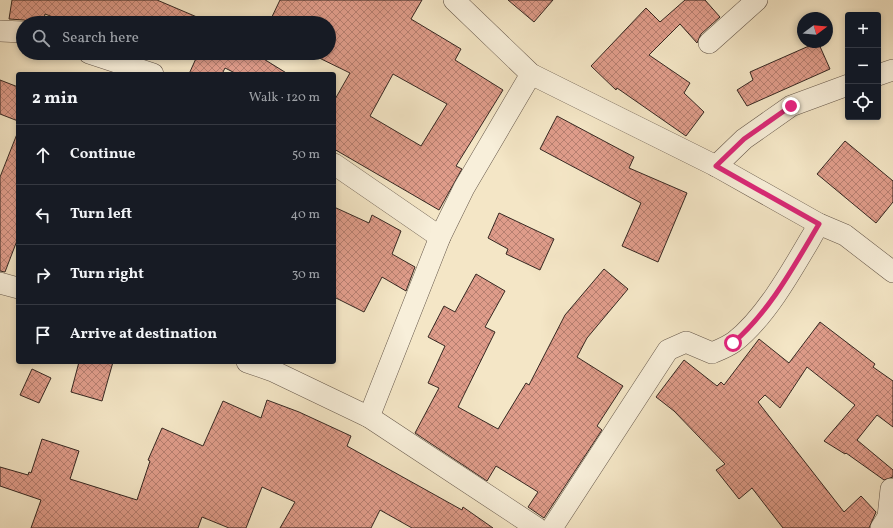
<!DOCTYPE html>
<html lang="en">
<head>
<meta charset="utf-8">
<style>
  :root { --surface:#171b24; --page:#20242c; --text:#f1f3f6; --muted:#9ea1a6; --line:#363941 }
  body { margin:0; font-family:Vollkorn,serif; background:var(--page); color:var(--text) }
  .controls { position:absolute; right:12px; top:12px; display:grid; overflow:hidden; border-radius:4px; box-shadow:0 2px 6px #0003 }
  .controls button { width:36px; height:36px; display:grid; place-items:center; padding:0; border:0; border-bottom:1px solid var(--line); background:var(--surface); color:var(--text); font:20px sans-serif }
  .compass { position:absolute; left:797px; top:12px; width:36px; height:36px; border-radius:50%; background:var(--surface); box-shadow:0 2px 6px #0003; rotate:74deg }
  .stop { position:absolute; width:12px; height:12px; margin:-9px; border:3px solid #db2777; border-radius:50%; background:#fff }
  .stop.end { background:#db2777; border-color:#fff; box-shadow:0 1px 4px #0008 }
  .list { margin:0; padding:0; list-style:none }
  h2 { display:flex; justify-content:space-between; align-items:center; height:52px; margin:0; padding:0 16px; font-size:17px }
  h2 small { font-size:13px; font-weight:400; color:var(--muted) }
  .list li { display:grid; grid-template-columns:26px 1fr auto; gap:12px; align-items:center; box-sizing:border-box; height:60px; padding:0 16px; border-top:1px solid var(--line) }
  .list b { display:block; font-size:15px; white-space:nowrap }
  .list em { font-size:13px; font-style:normal; color:var(--muted) }
  .icon { flex:none; width:22px; height:22px; fill:none; stroke:currentColor; stroke-width:2; stroke-linecap:round; stroke-linejoin:round }
  .map { position:relative; flex:none; width:893px; height:528px; overflow:hidden }
  .search { position:absolute; background:var(--surface); box-shadow:0 2px 6px #0003; left:16px; top:16px; width:320px; height:44px; display:flex; align-items:center; gap:10px; box-sizing:border-box; padding:0 14px; border-radius:22px; color:var(--muted); font-size:15px }
  .panel { position:absolute; background:var(--surface); box-shadow:0 2px 6px #0003; left:16px; top:72px; width:320px; height:292px; border-radius:4px }
  .map>svg:first-child { display:block }
  .building { fill:url(#building-cross-hatch); stroke:#362822; fill-rule:evenodd }
  .lines { fill:none; stroke-linecap:round; stroke-linejoin:round }
  .street-casing { stroke:#66584b; stroke-width:22 }
  .street { stroke:#f8efda; stroke-width:21 }
  .route { stroke:#db2777; stroke-width:5 }
</style>
</head>
<body>
<div class="map">
<svg width="893" height="528" viewBox="0 0 893 528">
  <defs>
    <pattern id="building-cross-hatch" width="8" height="8" patternUnits="userSpaceOnUse"><rect width="8" height="8" fill="#df9c8a"/><path d="M0 0l8 8M0 8l8-8" fill="none" stroke="#b67f70"/></pattern>
  </defs>
  <rect width="100%" height="100%" fill="#f4e6c6"/>
  <filter id="stains"><feTurbulence type="fractalNoise" baseFrequency=".005" numOctaves="4"/><feColorMatrix values="0 0 0 0 .2 0 0 0 0 .09 0 0 0 0 .02 0 0 0 .5 -.17"/></filter>
  <radialGradient id="worn" r=".72"><stop offset=".6" stop-color="#630" stop-opacity="0"/><stop offset="1" stop-color="#630" stop-opacity=".3"/></radialGradient>
  <g class="building">
    <polygon points="12,0 157,0 211,23 69,23 45,14 43,23 31,23 24,20 9,19"/>
    <path d="M280,0H422L411,19L461,49L455,60L503,90L456,166L462,169L439,210L334,149V101L350,73L309,53H329V23H269ZM393,74L447,104L421,146L370,116Z"/>
    <polygon points="508,0 553,0 534,22"/>
    <polygon points="685,0 705,0 720,17 701,34 697,43 680,24 649,55 690,83 684,93 704,112 686,136 617,88 616,90 591,66 646,8 660,22"/>
    <polygon points="818,42 830,69 747,106 737,90 753,80 750,72"/>
    <polygon points="195,53 254,53 288,74 237,74 225,68 222,74 189,74 198,54"/>
    <polygon points="0,80 18,87 18,121 0,114"/>
    <polygon points="557,116 634,157 629,168 687,193 658,262 622,246 641,203 540,149"/>
    <polygon points="17,134 18,238 5,272 0,271 0,177"/>
    <polygon points="845,141 893,181 893,202 876,223 817,174"/>
    <polygon points="334,207 369,223 372,215 401,231 392,254 415,267 406,291 382,277 364,312 334,297"/>
    <polygon points="499,213 554,239 540,270 506,254 508,249 488,238"/>
    <polygon points="604,269 628,289 587,338 577,357 623,386 597,426 602,430 544,518 528,507 538,492 496,466 487,481 415,433 439,388 428,383 445,346 428,337 444,306 455,312 476,274 505,291 485,327 495,332 458,407 498,429 526,383 529,385 565,315"/>
    <polygon points="820,322 875,364 873,367 893,381 893,427 877,415 857,440 893,470 893,477 884,480 846,453 845,454 824,441 855,405 807,367 780,408 765,395 758,402 844,512 861,496 876,512 869,528 783,528 752,488 739,499 716,470 725,464 674,411 656,397 684,360 717,386 721,382 724,385 759,339 789,363"/>
    <polygon points="79,362 113,362 102,401 71,392"/>
    <polygon points="32,369 51,378 39,403 20,395"/>
    <polygon points="267,400 299,412 351,436 347,446 462,510 463,507 493,528 412,528 380,510 371,528 280,528 295,502 262,487 246,528 229,528 202,517 198,528 31,528 41,500 0,486 0,467 28,475 29,472 31,473 42,439 79,451 70,479 137,500 150,461 148,460 162,428 203,446 223,401 261,418"/>
  </g>
  <g class="lines">
    <g class="street-casing">
      <g id="street">
        <polyline points="454,0 531,74 716,166 819,224 845,235 893,272"/>
        <polyline points="0,31 23,32"/>
        <polyline points="709,43 757,0"/>
        <polyline points="89,53 153,74"/>
        <polyline points="878,75 893,70"/>
        <polyline points="334,164 440,237"/>
        <polyline points="716,166 744,139 791,106 848,85"/>
        <polyline points="0,283 18,288"/>
        <polyline points="247,362 273,371 369,417 537,528"/>
        <polyline points="369,417 440,237 464,188 531,74"/>
        <path d="M552,528L668,350L686,342L712,353C719,350 727,347 734,342C768,316 797,261 819,224"/>
        <polyline points="881,528 888,517 891,489"/>
      </g>
    </g>
    <use href="#street" class="street"/>
  </g>
  <g class="lines">
    <path class="route" d="M733,343C770,311 794,266 819,224L716,166L744,139L791,106"/>
  </g>
  <rect width="100%" height="100%" filter="url(#stains)"/>
  <rect width="100%" height="100%" fill="url(#worn)"/>
</svg>
<div class="controls">
<button>+</button>
<button>−</button>
<button><svg class="icon" aria-label="locate" viewBox="0 0 24 24"><circle cx="12" cy="12" r="6"/><path d="M12 2v4M12 18v4M2 12h4M18 12h4"/></svg></button>
</div>
<svg class="compass" viewBox="-18 -18 36 36"><path d="M0-13l5 13h-10z" fill="#e53935"/><path d="M0 13l5-13h-10z" fill="#9ea1a6"/></svg>
<div class="stop" style="left:733px;top:343px"></div>
<div class="stop end" style="left:791px;top:106px"></div>
<div class="search"><svg class="icon" aria-label="search" viewBox="0 0 24 24"><circle cx="10" cy="10" r="6"/><path d="M15 15l6 6"/></svg>Search here</div>
<section class="panel">
<h2>2 min<small>Walk · 120 m</small></h2>
<ul class="list">
<li><svg class="icon" aria-label="ahead" viewBox="0 0 24 24"><path d="M12 20V5M6 11l6-6 6 6"/></svg><div><b>Continue</b></div><em>50 m</em></li>
<li><svg class="icon" aria-label="left" viewBox="0 0 24 24"><path d="M17 20v-9H6M10 6l-5 5 5 5"/></svg><div><b>Turn left</b></div><em>40 m</em></li>
<li><svg class="icon" aria-label="right" viewBox="0 0 24 24"><path d="M7 20v-9h11M14 6l5 5-5 5"/></svg><div><b>Turn right</b></div><em>30 m</em></li>
<li><svg class="icon" aria-label="arrive" viewBox="0 0 24 24"><path d="M6 21V4h12l-3 4 3 4H6"/></svg><div><b>Arrive at destination</b></div></li>
</ul>
</section>
</div>
</body>
</html>
